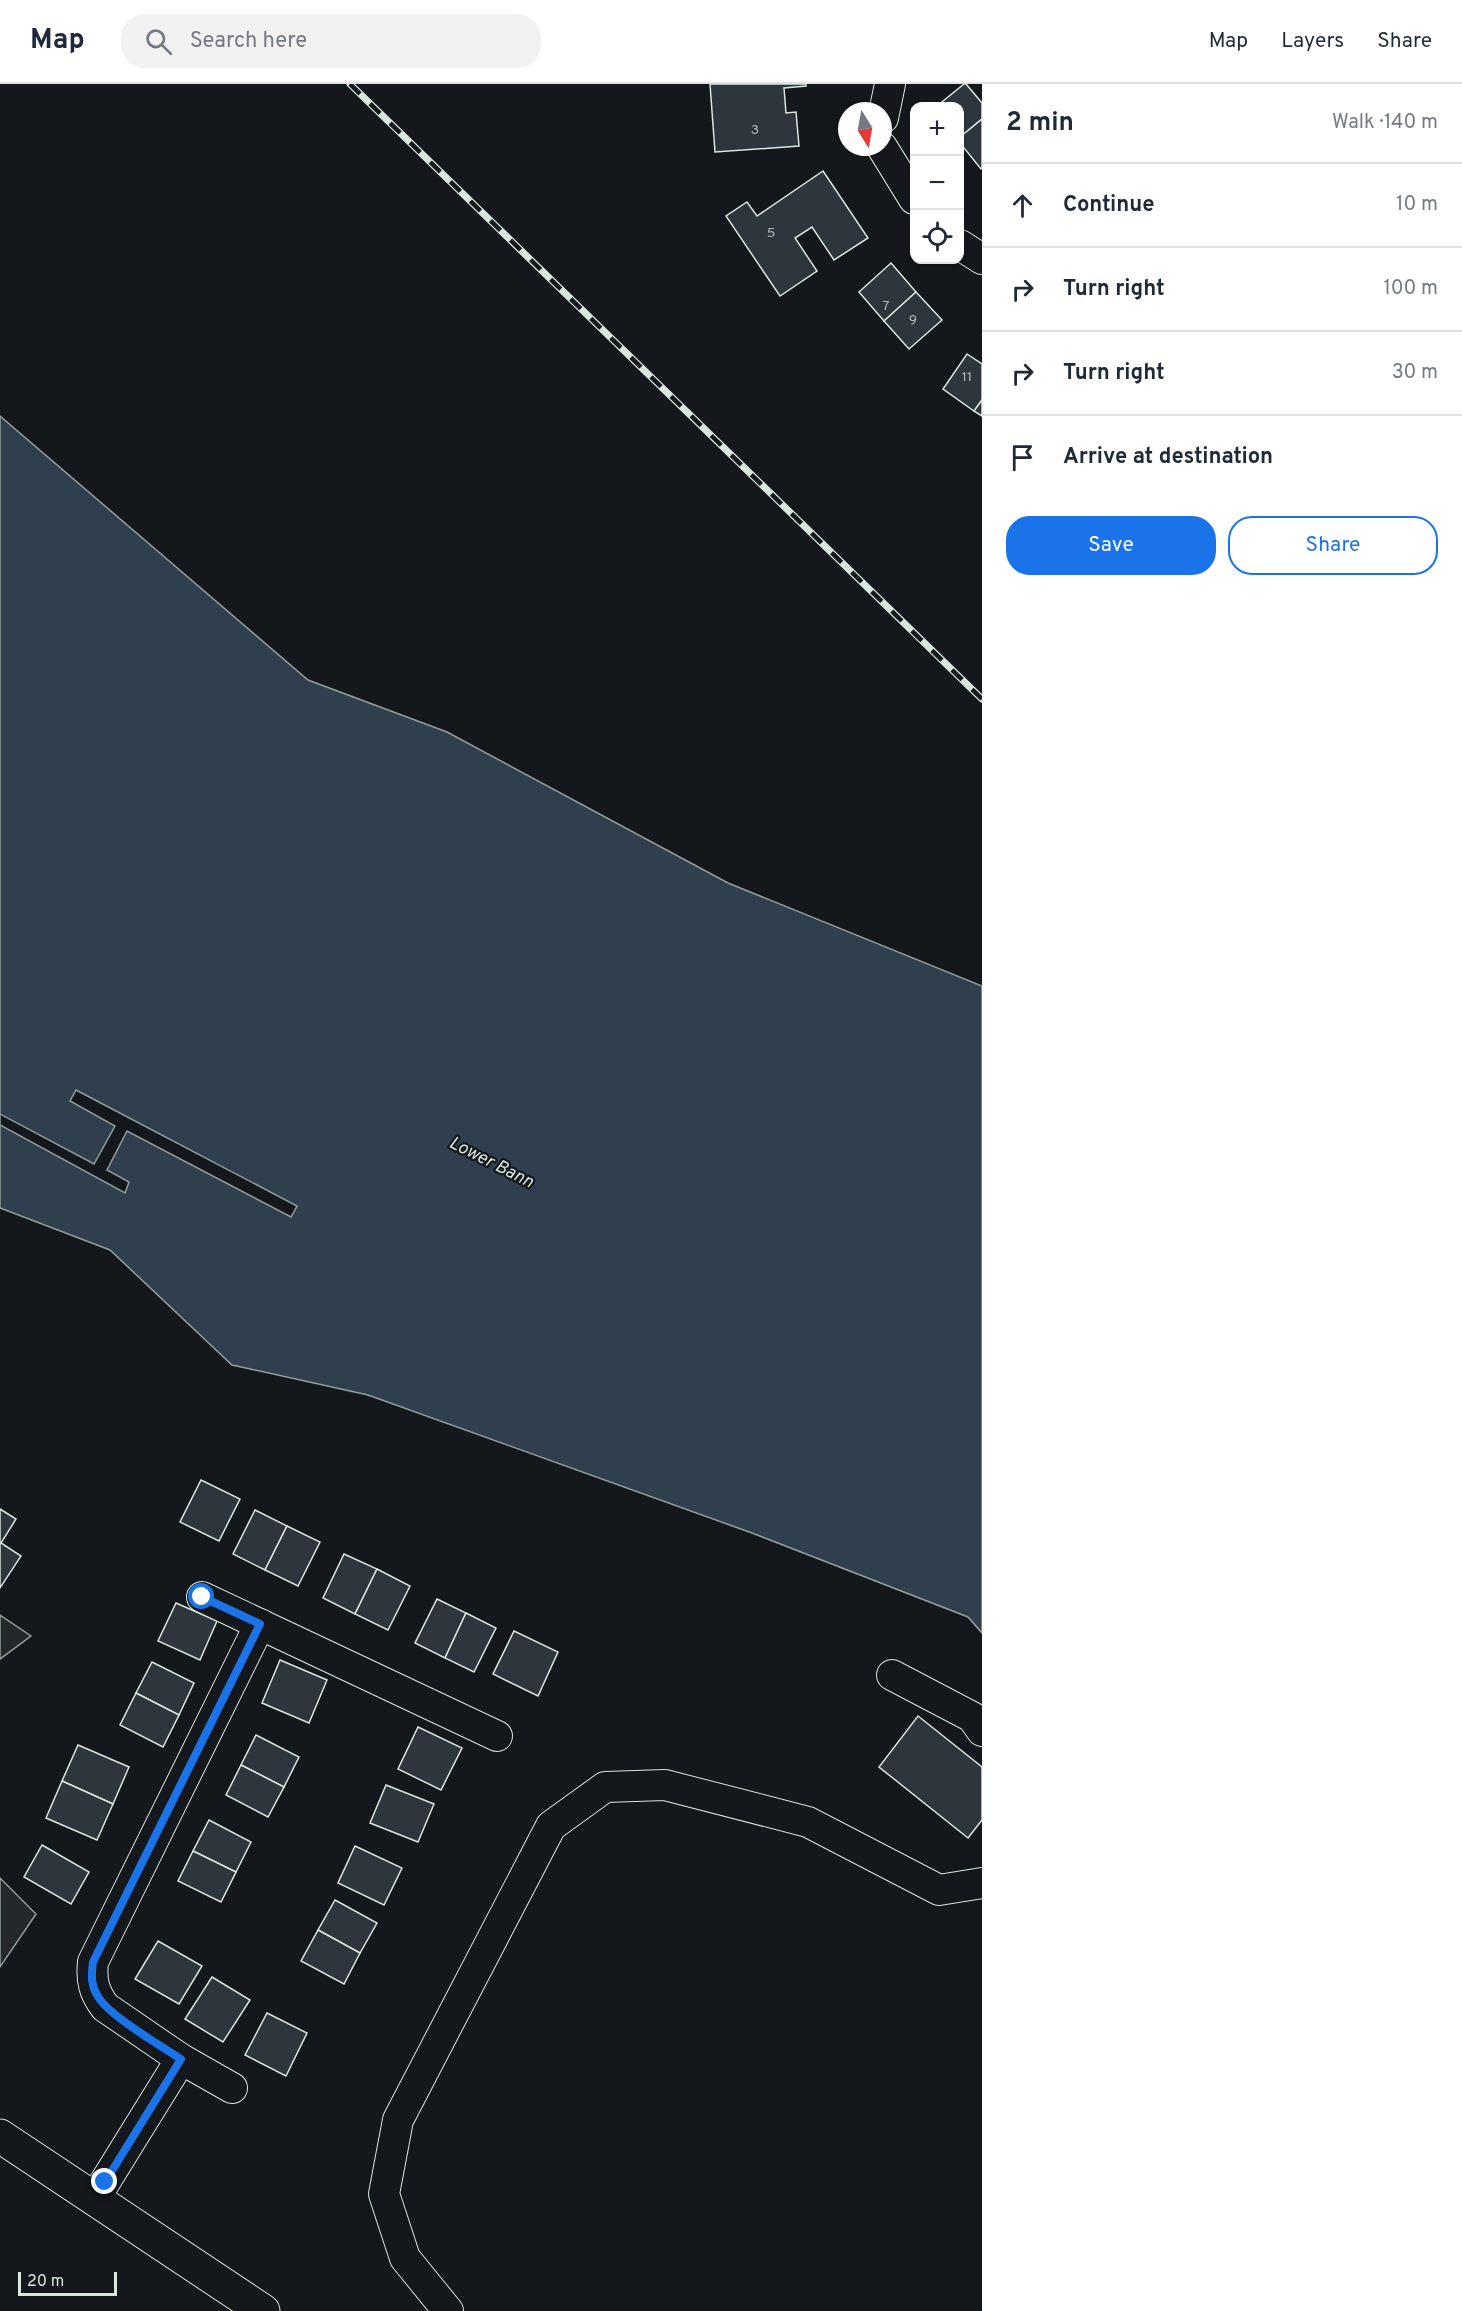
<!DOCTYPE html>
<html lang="en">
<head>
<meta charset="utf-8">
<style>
  :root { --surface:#fff; --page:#f2f2f3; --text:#1f2937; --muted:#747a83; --line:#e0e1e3; --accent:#1a73e8 }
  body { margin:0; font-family:Overpass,sans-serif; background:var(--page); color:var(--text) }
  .controls { position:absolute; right:18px; top:18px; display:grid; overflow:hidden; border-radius:12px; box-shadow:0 2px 4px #0004 }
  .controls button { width:54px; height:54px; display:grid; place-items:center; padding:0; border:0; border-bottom:2px solid var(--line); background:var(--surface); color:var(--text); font:30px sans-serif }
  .compass { position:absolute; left:838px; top:18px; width:54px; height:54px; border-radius:50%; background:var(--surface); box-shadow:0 2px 4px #0004; rotate:169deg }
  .scale { position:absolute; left:18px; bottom:15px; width:99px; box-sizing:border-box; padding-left:6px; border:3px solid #d8e6dc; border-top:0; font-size:16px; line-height:21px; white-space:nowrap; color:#d8e6dc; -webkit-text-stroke:4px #14181c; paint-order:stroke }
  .stop { position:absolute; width:18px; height:18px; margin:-14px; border:4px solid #1a73e8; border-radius:50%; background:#fff }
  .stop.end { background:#1a73e8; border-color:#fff; box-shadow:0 2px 6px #0008 }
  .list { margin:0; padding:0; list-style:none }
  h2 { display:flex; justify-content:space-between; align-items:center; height:78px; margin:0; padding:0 24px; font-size:26px }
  h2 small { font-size:20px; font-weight:400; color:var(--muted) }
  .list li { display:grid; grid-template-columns:39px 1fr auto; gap:18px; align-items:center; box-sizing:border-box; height:84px; padding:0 24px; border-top:2px solid var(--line) }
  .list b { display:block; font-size:22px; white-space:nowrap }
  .list em { font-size:20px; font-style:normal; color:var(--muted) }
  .actions { display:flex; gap:12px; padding:18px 24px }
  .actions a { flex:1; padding:14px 0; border:2px solid var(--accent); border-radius:24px; text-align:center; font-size:21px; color:var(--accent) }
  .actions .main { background:var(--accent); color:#fff }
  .icon { flex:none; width:33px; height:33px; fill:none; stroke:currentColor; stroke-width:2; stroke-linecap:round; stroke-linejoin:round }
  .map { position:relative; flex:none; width:982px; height:2227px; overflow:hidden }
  header { display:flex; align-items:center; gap:36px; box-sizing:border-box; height:84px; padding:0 30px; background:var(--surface); border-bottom:2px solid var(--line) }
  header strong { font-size:28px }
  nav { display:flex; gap:33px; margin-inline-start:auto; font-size:21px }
  .search { width:420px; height:54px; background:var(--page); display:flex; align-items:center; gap:15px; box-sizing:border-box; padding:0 21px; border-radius:24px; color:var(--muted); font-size:22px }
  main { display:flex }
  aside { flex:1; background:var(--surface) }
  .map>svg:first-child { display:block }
  .parking { fill:#24282b; stroke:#939e99; stroke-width:1.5 }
  .water { fill:#2f3f4d; stroke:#939e99; stroke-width:1.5 }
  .pier { fill:#14181c; stroke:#939e99; stroke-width:1.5 }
  .building { fill:#2c363c; stroke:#d8e6dc; stroke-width:1.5 }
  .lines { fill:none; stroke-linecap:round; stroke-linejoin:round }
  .street-casing { stroke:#d8e6dc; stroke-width:32 }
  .primary-casing { stroke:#d8e6dc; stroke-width:35 }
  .street { stroke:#14181c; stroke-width:30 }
  .primary { stroke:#14181c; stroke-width:33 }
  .rail-casing { stroke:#d8e6dc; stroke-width:7 }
  .rail { stroke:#14181c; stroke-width:4.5; stroke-dasharray:14; stroke-linecap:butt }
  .route { stroke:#1a73e8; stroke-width:8 }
  .labels { text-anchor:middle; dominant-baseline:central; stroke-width:4.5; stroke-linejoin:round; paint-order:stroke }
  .number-label { font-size:14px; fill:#adbab4 }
  .water-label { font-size:18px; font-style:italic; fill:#d8e6dc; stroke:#14181c }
</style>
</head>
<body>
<header>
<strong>Map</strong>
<div class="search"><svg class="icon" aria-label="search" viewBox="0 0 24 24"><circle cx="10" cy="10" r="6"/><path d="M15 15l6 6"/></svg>Search here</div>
<nav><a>Map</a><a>Layers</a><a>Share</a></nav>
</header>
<main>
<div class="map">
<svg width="982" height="2227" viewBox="0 0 982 2227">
  <rect width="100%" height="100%" fill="#14181c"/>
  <g class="parking">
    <polygon points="0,1531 31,1552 0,1575"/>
    <polygon points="0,1794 36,1830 0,1883"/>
  </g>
  <polygon class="water" points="0,332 308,596 447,648 728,799 982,902 982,1549 968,1533 752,1449 368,1311 232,1281 110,1166 0,1124"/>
  <polygon class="pier" points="76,1006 297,1122 291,1133 127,1047 107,1086 129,1098 125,1109 0,1041 0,1030 94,1080 115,1042 70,1017"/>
  <g class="building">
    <polygon points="710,0 806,0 806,2 784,4 786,29 796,28 799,62 715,68"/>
    <polygon points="964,0 966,0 982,19 982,35 960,53 960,22 937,22"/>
    <polygon points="982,35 982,84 981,85 960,59 960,53"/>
    <polygon points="823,87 868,154 834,176 812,143 795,154 817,187 780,212 726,132 747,118 757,132"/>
    <polygon points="891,179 916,208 884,237 859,208"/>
    <polygon points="916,208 942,236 909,265 884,237"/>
    <polygon points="967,270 982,280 982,316 974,327 943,305"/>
    <polygon points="982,316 982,332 974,327"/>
    <polygon points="201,1396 240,1415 219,1457 180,1438"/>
    <polygon points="0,1425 16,1435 1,1459 21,1472 0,1504"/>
    <polygon points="255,1426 287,1442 265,1486 233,1470"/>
    <polygon points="287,1442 320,1458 298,1502 265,1486"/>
    <polygon points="344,1470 377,1485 355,1530 323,1514"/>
    <polygon points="377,1485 410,1502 388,1546 355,1530"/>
    <polygon points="437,1515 466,1529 445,1574 415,1559"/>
    <polygon points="176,1519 217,1537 200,1576 158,1557"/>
    <polygon points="466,1529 496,1544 474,1588 445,1574"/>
    <polygon points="514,1547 558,1568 538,1612 493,1590"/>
    <polygon points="280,1576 327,1596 309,1639 262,1619"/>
    <polygon points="152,1578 194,1599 179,1631 136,1609"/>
    <polygon points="136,1609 179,1631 163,1663 120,1641"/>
    <polygon points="918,1632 982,1683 982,1736 968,1754 879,1683"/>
    <polygon points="418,1643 462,1664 441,1706 398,1685"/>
    <polygon points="256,1651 299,1673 284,1703 241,1681"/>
    <polygon points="78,1661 129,1683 113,1720 62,1697"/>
    <polygon points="241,1681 284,1703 268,1733 226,1711"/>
    <polygon points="62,1697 113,1720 97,1756 46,1734"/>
    <polygon points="386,1701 434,1720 418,1758 370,1739"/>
    <polygon points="209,1736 251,1758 236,1788 193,1767"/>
    <polygon points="42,1761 89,1788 71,1820 24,1793"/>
    <polygon points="355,1762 402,1784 384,1821 338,1799"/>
    <polygon points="193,1767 236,1788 221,1818 178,1797"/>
    <polygon points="335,1816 377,1839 360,1869 318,1846"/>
    <polygon points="318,1846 360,1869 344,1900 301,1877"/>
    <polygon points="158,1857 202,1882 179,1920 135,1895"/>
    <polygon points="212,1893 250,1916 223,1958 185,1935"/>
    <polygon points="267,1929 307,1949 286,1992 245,1971"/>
  </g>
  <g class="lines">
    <g class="street-casing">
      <g id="street">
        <polyline points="883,34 890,0"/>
        <polyline points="882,63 914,115"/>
        <polyline points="960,161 982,175"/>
        <polyline points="202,1513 497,1652"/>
        <polyline points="892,1591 972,1633 982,1647"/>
        <path d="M232,2004L181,1975L105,1923C94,1908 91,1897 93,1878L260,1540"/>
        <polyline points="95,2114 181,1975"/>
        <polyline points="448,2227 405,2174 384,2110 398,2036 551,1742 605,1703 665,1701 808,1738 939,1806 982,1799"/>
      </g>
    </g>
    <g class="primary-casing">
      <polyline id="primary" points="0,2052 263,2227"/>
    </g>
    <use href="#street" class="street"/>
    <use href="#primary" class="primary"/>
    <g class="rail-casing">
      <polyline id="rail" points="350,0 982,615"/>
    </g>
    <use href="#rail" class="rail"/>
  </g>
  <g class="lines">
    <path class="route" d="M105,2098L181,1975C161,1962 110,1932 99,1914C91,1903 91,1892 93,1878L260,1540L202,1513"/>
  </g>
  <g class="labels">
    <g class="number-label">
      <text x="755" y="46">3</text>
      <text x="771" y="149">5</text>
      <text x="886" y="222">7</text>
      <text x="913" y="236">9</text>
      <text x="967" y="293">11</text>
    </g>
    <g class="water-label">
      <text transform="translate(491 1079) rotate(27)">Lower Bann</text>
    </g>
  </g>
</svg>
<div class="controls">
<button>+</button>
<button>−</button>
<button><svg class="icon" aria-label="locate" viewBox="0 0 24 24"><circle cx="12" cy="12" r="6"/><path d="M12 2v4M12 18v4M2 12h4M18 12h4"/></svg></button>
</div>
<svg class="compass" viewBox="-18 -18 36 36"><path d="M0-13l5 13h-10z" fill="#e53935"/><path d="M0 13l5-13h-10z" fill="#747a83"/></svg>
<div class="scale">20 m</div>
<div class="stop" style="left:202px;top:1513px"></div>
<div class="stop end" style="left:105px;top:2098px"></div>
</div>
<aside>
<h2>2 min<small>Walk · 140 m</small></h2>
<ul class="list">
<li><svg class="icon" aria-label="ahead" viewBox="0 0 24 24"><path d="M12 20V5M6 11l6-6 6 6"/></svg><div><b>Continue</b></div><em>10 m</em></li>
<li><svg class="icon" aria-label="right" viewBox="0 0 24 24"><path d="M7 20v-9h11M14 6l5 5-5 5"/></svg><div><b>Turn right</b></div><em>100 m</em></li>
<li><svg class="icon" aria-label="right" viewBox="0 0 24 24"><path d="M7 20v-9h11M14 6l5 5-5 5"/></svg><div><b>Turn right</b></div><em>30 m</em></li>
<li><svg class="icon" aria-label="arrive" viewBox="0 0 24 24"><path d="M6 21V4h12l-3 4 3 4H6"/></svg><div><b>Arrive at destination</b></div></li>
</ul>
<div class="actions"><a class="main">Save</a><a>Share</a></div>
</aside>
</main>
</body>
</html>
